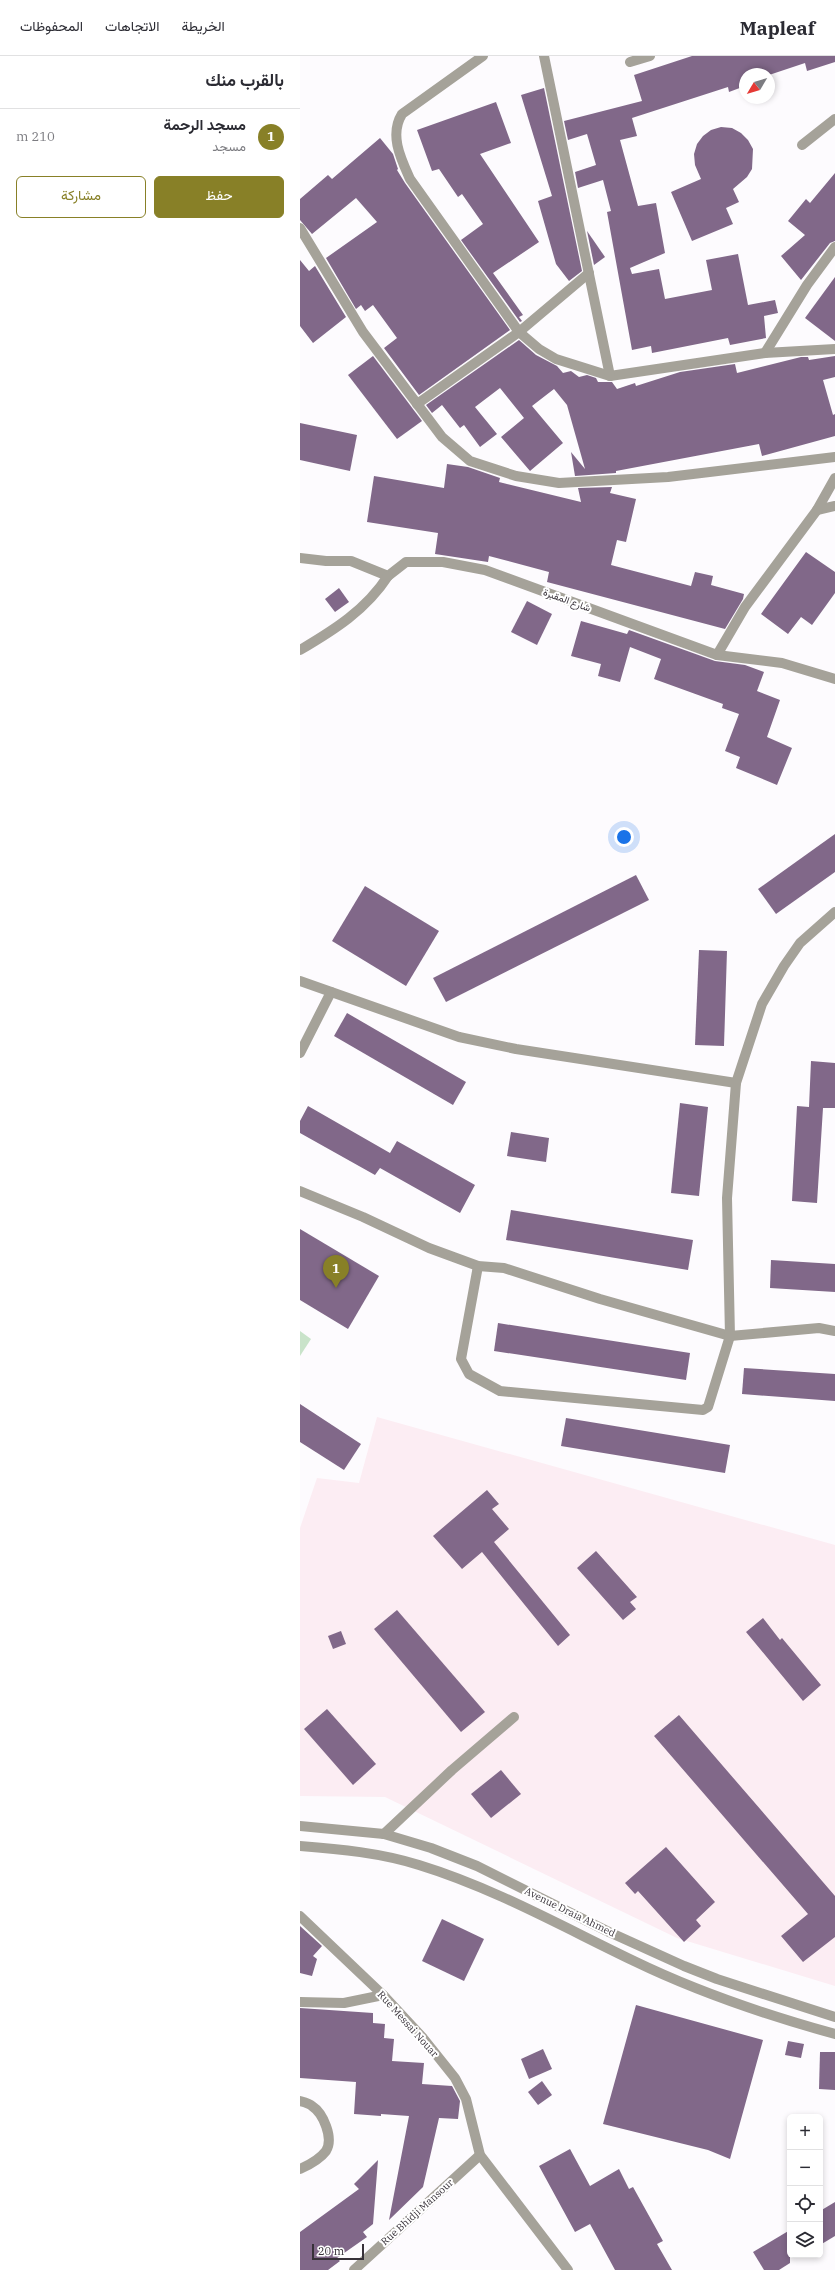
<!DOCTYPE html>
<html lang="ar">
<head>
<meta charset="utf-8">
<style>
  :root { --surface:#fff; --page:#f2f2f3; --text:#2b2b33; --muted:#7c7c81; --line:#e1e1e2; --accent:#888027 }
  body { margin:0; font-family:"IBM Plex Serif",Vazirmatn,serif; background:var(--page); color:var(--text); direction:rtl }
  .controls { position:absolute; right:12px; bottom:12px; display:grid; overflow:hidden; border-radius:6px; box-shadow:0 2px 6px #0003 }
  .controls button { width:36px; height:36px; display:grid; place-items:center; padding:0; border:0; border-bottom:1px solid var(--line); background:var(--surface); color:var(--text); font:20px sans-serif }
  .compass { position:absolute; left:439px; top:12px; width:36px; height:36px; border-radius:50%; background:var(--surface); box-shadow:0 2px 6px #0003; rotate:232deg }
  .scale { position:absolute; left:12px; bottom:10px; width:52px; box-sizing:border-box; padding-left:4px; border:2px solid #373139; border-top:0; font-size:11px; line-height:14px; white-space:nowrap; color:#373139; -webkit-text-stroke:3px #fff; paint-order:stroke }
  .you { position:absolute; left:324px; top:781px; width:14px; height:14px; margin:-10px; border:3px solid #fff; border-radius:50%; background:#1a73e8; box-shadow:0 0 0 6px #1a73e833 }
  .badge { display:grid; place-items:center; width:26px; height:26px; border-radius:50%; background:var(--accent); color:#fff; font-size:13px; font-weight:700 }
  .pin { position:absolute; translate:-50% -33px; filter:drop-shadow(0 1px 2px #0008) }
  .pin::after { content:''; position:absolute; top:21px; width:14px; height:12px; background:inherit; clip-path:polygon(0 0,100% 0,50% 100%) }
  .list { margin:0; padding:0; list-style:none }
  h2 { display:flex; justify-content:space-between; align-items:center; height:52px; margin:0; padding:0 16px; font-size:17px }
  h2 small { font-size:13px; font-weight:400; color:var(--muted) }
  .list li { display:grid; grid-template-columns:26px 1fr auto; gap:12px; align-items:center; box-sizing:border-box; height:56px; padding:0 16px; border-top:1px solid var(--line) }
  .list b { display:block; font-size:15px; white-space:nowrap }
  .list p { margin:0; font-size:13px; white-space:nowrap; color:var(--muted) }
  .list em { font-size:13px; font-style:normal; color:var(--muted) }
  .actions { display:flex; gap:8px; padding:12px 16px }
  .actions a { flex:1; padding:9px 0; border:1px solid var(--accent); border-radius:6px; text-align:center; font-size:14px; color:var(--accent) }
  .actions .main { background:var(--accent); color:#fff }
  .icon { flex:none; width:22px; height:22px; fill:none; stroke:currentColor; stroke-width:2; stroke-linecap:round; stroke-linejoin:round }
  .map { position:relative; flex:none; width:535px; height:2214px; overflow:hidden; direction:ltr }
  header { display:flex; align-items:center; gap:24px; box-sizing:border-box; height:56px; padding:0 20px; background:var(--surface); border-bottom:1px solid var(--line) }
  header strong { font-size:19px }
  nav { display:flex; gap:22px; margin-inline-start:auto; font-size:14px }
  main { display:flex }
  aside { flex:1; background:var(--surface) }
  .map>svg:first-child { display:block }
  .education { fill:#fcedf3 }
  .green { fill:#c9e3ca }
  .building { fill:#816889 }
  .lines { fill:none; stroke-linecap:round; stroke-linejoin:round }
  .minor { stroke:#a5a299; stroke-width:10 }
  .labels { text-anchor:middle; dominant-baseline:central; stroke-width:4; stroke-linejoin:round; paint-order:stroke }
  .street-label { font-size:10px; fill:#373139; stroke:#fff }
</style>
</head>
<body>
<header>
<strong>Mapleaf</strong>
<nav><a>الخريطة</a><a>الاتجاهات</a><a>المحفوظات</a></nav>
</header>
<main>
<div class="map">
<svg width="535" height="2214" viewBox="0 0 535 2214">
  <rect width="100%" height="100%" fill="#fdfbfe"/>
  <polygon class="education" points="77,1361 535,1489 535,1930 377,1882 85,1741 0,1740 0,1472 17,1422 59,1427"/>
  <polygon class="green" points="0,1275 11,1283 0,1300"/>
  <g class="building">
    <polygon points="392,0 535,0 535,6 507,15 505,7 469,19 445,18 445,30 429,36 428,31 332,62 337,80 320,84 338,150 356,147 365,197 330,212 332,218 359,213 365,243 412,234 406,204 438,198 448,249 475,244 478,257 464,260 466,282 430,289 428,282 352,297 351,290 332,294 307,156 311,155 303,124 278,132 275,116 296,109 287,78 268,84 264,65 342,45 334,19"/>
    <polygon points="244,32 282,215 269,225 256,208 238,145 252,140 221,39"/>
    <polygon points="196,46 211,87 180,98 239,186 193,217 223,259 219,261 222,265 220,266 161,184 183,168 162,138 158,141 139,113 132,115 117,74"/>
    <polygon points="421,71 432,72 441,77 448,84 453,93 452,113 447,121 433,133 439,146 426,152 433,168 392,185 371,136 401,123 395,109 394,98 397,88 403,80 411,74"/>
    <polygon points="80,82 93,98 98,113 97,114 105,127 210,274 119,339 84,292 97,282 73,249 65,255 61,249 56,253 26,202 77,166 56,142 12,178 0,164 0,143 28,119 32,123"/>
    <polygon points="535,117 535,185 530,187 501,224 481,200 505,179 488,165 506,143 510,147"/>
    <polygon points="287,175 305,201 294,209"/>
    <polygon points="0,204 9,215 15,210 46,261 13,287 0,270"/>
    <polygon points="535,221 535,285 505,262"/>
    <polygon points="219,284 236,299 257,310 263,317 271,315 279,321 287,319 296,322 298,326 312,326 317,333 335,327 336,330 380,316 435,308 437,317 501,301 508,301 509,304 535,300 535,321 523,324 533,359 535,358 535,380 462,400 459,388 316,415 316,417 275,420 271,396 285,413 267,349 254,333 232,350 263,387 230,415 201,381 224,362 200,332 175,351 197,378 180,391 164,369 160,372 142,349 132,357 126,349"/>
    <polygon points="73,300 122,365 97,383 48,319"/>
    <polygon points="0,367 57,379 50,415 0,404"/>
    <polygon points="147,408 168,411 200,422 199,426 281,446 278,432 312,431 310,437 336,443 326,486 317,484 311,509 391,530 395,516 413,520 411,529 444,538 443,543 425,573 247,526 249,516 189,500 188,506 135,498 138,477 67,466 74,420 144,432"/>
    <polygon points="506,496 535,516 535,537 512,569 501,561 488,578 461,558"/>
    <polygon points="39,532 49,546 35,556 25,543"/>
    <polygon points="227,545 252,558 237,589 211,576"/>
    <polygon points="281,565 327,578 329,574 415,605 445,609 464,616 457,635 480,644 467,681 492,692 477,729 436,712 440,701 425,695 439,658 422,652 423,648 354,623 361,603 330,591 320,626 298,620 301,608 271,600"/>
    <polygon points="535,778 535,816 476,858 458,833"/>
    <polygon points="336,819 349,844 146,946 133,922"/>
    <polygon points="65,830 139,875 106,930 32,885"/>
    <polygon points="399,894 427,895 424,990 395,989"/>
    <polygon points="47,957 166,1026 153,1049 34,980"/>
    <polygon points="511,1005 535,1007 535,1052 523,1052 517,1147 492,1145 497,1050 509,1051"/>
    <polygon points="380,1047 408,1051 399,1140 371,1137"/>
    <polygon points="8,1050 90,1097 97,1085 175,1129 160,1157 80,1112 75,1119 0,1077 0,1065"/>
    <polygon points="211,1076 249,1082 246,1106 207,1100"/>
    <polygon points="211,1154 393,1184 388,1214 206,1184"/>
    <polygon points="0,1173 79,1220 48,1273 0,1244"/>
    <polygon points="471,1204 535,1208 535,1236 470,1232"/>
    <polygon points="198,1267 390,1297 386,1324 194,1295"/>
    <polygon points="444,1312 535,1318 535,1345 442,1338"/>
    <polygon points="0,1348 61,1388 44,1414 0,1386"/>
    <polygon points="266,1362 430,1389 425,1417 261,1390"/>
    <polygon points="187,1434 199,1448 192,1453 209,1473 194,1486 270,1579 258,1590 182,1496 162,1513 133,1480"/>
    <polygon points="296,1495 337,1541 330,1546 336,1553 323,1564 277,1512"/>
    <polygon points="97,1554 185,1656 161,1676 74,1573"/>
    <polygon points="463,1562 480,1584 482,1582 521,1629 503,1645 446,1576"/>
    <polygon points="41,1575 46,1588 33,1593 28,1580"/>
    <polygon points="27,1653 76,1708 53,1729 4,1673"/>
    <polygon points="379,1659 535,1840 535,1881 503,1906 481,1880 508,1858 354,1680"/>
    <polygon points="201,1714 221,1738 191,1762 171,1738"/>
    <polygon points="366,1791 415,1846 396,1864 401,1870 384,1886 338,1835 335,1838 325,1827"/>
    <polygon points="142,1863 184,1883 164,1925 122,1905"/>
    <polygon points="0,1870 22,1890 13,1900 17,1903 12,1920 0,1917"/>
    <polygon points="336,1949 463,1984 430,2103 408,2094 303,2068"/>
    <polygon points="0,1952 73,1957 73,1967 85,1968 84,1982 94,1983 92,2005 124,2007 122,2028 152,2030 160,2045 158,2063 139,2062 123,2131 89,2164 109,2060 81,2058 81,2060 54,2058 56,2026 0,2022"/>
    <polygon points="488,1985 504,1988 501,2002 485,1999"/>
    <polygon points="243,1993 252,2013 229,2023 221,2003"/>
    <polygon points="520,1996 535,1996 535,2034 519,2033"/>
    <polygon points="242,2025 252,2039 238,2049 228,2036"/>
    <polygon points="270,2093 290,2130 319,2113 329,2133 333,2131 363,2185 357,2188 372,2214 315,2214 290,2168 275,2176 239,2110"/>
    <polygon points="78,2104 73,2168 63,2176 67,2181 37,2202 40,2205 28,2214 0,2214 0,2176 59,2133 54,2128"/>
    <polygon points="535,2146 535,2180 520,2189 520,2155"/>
    <polygon points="490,2174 490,2207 479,2214 464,2214 453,2196"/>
  </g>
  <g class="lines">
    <g class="minor">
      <path d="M183,0L102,58C89,79 101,103 110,123L219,276L239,293L256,303L310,320L465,297L535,293"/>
      <polyline points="244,0 310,320"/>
      <polyline points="330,6 350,0"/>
      <polyline points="502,89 535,63"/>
      <polyline points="0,172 63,276 142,381 170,405 216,420 259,427 368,421 535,401"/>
      <polyline points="465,297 507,229 535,191"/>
      <polyline points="117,348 219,276 289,217"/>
      <polyline points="517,454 535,450"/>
      <polyline points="0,502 26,505 51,505 88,520 106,506 143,506 185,514 417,599 482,607 535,623"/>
      <path d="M0,594C34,574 66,554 88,520"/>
      <polyline points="417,599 445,551 517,454 535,422"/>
      <polyline points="0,925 159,981 216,993 436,1027"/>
      <polyline points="0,997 31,936"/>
      <polyline points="0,1135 63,1161 129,1192 178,1210 204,1212 300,1243 430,1280 519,1272 535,1275"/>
      <polyline points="178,1210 161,1303 169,1318 200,1335 403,1354 408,1351 430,1280 427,1142 436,1027 462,948 484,910 500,887 535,856"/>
      <polyline points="0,1770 84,1778 131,1792 177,1810 309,1876 384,1910 417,1923 535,1961"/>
      <polyline points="84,1778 152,1714 214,1661"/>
      <path d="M0,1790C40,1793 81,1797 119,1809C194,1832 263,1871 334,1905C398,1936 466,1959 535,1978"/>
      <polyline points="0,1860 83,1939 123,1982 155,2022 166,2043 180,2099 268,2214"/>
      <polyline points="0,1946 44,1947 83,1939"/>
      <path d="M0,2045C4,2046 9,2047 12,2050C23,2057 34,2082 26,2095C20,2103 9,2109 0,2113"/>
      <polyline points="54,2214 180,2099"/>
    </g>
  </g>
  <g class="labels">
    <g class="street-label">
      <text transform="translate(267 544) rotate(20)">شارع المقبرة</text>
      <text transform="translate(270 1856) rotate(26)">Avenue Draia Ahmed</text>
      <text transform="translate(108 1968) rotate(48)">Rue Messai Nouar</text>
      <text transform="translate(117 2156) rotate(-42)">Rue Bhidji Mansour</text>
    </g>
  </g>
</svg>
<div class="controls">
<button>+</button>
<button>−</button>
<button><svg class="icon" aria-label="locate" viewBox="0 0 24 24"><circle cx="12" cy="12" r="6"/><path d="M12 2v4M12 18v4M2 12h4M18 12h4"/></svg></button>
<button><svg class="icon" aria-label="layers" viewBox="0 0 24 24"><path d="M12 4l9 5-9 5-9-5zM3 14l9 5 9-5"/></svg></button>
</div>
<svg class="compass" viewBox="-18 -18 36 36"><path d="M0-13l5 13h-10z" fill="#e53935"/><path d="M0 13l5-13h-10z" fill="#7c7c81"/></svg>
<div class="scale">20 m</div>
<div class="you"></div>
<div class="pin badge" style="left:36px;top:1232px">1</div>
</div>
<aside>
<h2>بالقرب منك<small></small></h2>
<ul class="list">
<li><span class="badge">1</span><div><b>مسجد الرحمة</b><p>مسجد</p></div><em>210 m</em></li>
</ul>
<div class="actions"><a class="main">حفظ</a><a>مشاركة</a></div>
</aside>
</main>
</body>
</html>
